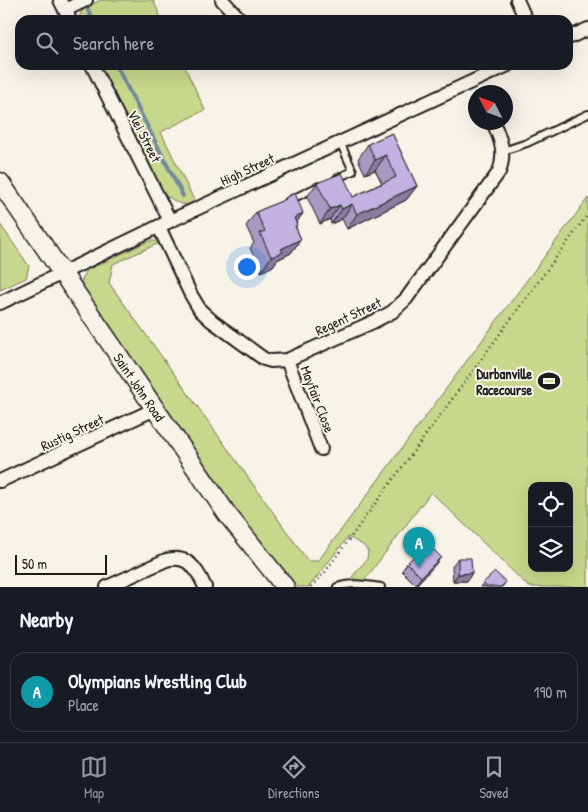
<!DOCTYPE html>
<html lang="en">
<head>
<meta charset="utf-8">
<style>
  :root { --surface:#171b24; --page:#20242c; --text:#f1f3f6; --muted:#9ea1a6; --line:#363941; --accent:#919294 }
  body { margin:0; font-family:"Patrick Hand",sans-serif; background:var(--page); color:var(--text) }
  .controls { position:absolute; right:15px; bottom:15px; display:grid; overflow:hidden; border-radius:10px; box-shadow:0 5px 20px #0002 }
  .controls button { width:45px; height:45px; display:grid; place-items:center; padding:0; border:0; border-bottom:1px solid var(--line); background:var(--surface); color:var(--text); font:25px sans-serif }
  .compass { position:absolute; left:468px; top:85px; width:45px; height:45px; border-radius:50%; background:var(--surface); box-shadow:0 5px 20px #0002; rotate:312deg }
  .scale { position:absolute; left:15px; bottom:12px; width:92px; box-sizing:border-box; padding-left:5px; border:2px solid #1c1c1c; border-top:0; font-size:14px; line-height:18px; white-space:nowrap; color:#1c1c1c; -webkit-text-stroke:4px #f7f3e8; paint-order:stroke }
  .you { position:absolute; left:246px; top:266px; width:18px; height:18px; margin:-12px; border:4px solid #fff; border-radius:50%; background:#1a73e8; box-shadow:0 0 0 8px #1a73e833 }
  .badge { display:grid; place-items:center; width:32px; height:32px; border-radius:50%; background:var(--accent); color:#fff; font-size:16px; font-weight:700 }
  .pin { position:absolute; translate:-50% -41px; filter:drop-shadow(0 1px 2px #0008) }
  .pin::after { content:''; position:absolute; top:26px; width:18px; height:15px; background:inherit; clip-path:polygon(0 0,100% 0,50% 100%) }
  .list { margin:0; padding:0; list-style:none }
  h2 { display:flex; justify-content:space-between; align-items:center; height:65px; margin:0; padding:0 20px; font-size:21px }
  h2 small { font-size:16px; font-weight:400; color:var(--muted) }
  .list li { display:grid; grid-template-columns:32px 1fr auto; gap:15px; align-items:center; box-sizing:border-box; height:80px; margin:0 10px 10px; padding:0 10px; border:1px solid var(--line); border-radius:15px }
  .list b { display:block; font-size:19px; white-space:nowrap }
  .list p { margin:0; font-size:16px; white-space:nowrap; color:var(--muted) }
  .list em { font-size:16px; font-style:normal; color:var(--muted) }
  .icon { flex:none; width:28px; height:28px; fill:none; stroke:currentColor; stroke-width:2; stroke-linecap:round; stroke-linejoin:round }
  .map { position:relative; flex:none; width:588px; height:587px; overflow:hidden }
  .search { position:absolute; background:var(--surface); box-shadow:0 5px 20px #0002; left:15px; right:15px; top:15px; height:55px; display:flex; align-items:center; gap:12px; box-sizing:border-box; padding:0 18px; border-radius:15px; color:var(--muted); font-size:19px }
  .sheet { height:155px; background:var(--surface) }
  nav { display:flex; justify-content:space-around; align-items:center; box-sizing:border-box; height:70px; border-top:1px solid var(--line); background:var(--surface); font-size:14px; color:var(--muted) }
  nav a { display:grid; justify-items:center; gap:2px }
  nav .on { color:var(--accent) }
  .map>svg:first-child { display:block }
  .green { fill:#c7d78b; stroke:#727a54; fill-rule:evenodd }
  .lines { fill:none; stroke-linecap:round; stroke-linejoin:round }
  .stream { stroke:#73899f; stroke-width:4 }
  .lane-casing { stroke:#1c1c1c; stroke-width:10 }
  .street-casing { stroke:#1c1c1c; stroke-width:16 }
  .secondary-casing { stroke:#1c1c1c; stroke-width:21 }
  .path { stroke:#1c1c1c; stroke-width:2.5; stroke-dasharray:1 4; stroke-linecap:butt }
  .lane { stroke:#f7f3e8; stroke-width:6 }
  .street { stroke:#f7f3e8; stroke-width:12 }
  .secondary { stroke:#f7f3e8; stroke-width:18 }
  .wall { fill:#a699c2; stroke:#1c1c1c }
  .shaded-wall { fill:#877d9e; stroke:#1c1c1c }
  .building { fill:#c1b2e2; stroke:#1c1c1c }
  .labels { text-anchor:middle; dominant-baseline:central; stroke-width:4; stroke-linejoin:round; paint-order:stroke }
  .street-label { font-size:14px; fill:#1c1c1c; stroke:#f7f3e8 }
  .poi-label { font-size:14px; font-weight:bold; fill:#1c1c1c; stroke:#f7f3e8; text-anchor:end }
</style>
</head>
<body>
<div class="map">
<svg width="588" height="587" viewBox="0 0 588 587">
  <rect width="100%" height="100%" fill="#f7f3e8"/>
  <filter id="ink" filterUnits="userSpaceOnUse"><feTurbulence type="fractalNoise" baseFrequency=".02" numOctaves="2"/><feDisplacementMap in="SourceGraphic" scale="10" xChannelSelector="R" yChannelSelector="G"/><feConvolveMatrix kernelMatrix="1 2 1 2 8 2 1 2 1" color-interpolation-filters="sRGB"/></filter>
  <g filter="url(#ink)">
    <g class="green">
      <polygon points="100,0 153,0 162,20 78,20 82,10"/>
      <path d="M100,65H184L205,110L161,132L195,202C186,207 177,204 169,197L166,198Z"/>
      <path d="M588,198V587H529L431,492L364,581H357L352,577L367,559L368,551L363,545L348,537L309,587H294L231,506L82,287L84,286L81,282L87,270L149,241H155L159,243L113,264L109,283L308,561H318ZM532,486H569V568H532Z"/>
      <polygon points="0,224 29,266 26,278 0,290"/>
    </g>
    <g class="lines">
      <g class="stream">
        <polyline points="88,10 93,20"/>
        <polyline points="116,65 183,196"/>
      </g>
      <g class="lane-casing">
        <g id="lane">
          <polyline points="503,151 527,143 588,114"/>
          <polyline points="337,178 353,171 340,142"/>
          <polyline points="290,200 319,186"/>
          <path d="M337,587C351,582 367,585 381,587"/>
        </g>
      </g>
      <g class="street-casing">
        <g id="street">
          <polyline points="60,0 70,20"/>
          <polyline points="222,0 241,20"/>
          <polyline points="517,0 526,20"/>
          <polyline points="65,10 86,0"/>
          <polyline points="568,38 588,29"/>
          <polyline points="92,65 170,221"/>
          <path d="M159,227L190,293L200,310L212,321L264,359L271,361L287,360L373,322L392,312L406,299L499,172C506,153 501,140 493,122"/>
          <polyline points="0,303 170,221 508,65"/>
          <polyline points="287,360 321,449"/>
          <polyline points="0,481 155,409"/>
          <path d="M107,587L166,560C188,554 197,569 205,587"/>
        </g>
      </g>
      <g class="secondary-casing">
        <g id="secondary">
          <path id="s1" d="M0,182L227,514L285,587"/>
        </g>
      </g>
      <polyline class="path" points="311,587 325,572 588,214"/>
      <use href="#lane" class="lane"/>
      <use href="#street" class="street"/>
      <use href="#secondary" class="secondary"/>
    </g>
    <g class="wall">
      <polygon points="392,133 417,186 406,200 347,229 342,219 331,224 330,219 320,224 307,197 317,183 353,197 382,183 375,170 365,174 358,159 368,144"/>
      <polygon points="285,198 303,213 296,223 296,228 301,239 291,253 277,260 273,266 261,272 250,248 254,243 246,226 256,212 284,200"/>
      <polygon points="458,558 467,581 453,581 452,566"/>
      <polygon points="407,563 435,565 416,585 402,571"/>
      <polygon points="506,582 502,587 480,587 483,583"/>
    </g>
    <g class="shaded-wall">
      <polygon points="386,155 375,170 365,174 375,160"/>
      <polygon points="417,186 406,200 347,229 357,214"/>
      <polygon points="352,204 342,219 331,224 342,209"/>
      <polygon points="340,205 330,219 320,224 330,209"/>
      <polygon points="303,213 293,228 294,218"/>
      <polygon points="301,239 291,253 277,260 273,266 261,272 271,257 281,249"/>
      <polygon points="441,557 435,565 416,585 421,577"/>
      <polygon points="472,573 467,581 453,581 458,574"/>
    </g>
    <g class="building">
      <polygon points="392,133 417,186 357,214 352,204 342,209 340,205 330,209 317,183 342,173 353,197 396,177 386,155 375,160 368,144"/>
      <polygon points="295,193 303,213 294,218 297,225 295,226 301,239 281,249 283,252 271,257 260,233 265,231 256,212 286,199 285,198"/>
      <polygon points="427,543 441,557 421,577 407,563"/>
      <polygon points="458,558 471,558 472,573 458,574"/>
      <polygon points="495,572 506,582 501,587 487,587 483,583"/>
    </g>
  </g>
  <defs>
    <g id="stadium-bare" transform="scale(1.725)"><path d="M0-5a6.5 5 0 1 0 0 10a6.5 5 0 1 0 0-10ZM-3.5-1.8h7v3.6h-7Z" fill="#1c1c1c" stroke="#f7f3e8" stroke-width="2.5" paint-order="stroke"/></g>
  </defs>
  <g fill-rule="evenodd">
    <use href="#stadium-bare" x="549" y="381"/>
  </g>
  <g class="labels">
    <g class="street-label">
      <text transform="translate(145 136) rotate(63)">Vlei Street</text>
      <text transform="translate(247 169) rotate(-25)">High Street</text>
      <text transform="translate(348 316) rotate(-25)">Regent Street</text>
      <text stroke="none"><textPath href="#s1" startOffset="248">Saint John Road</textPath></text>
      <text transform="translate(318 399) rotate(69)">Mayfair Close</text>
      <text transform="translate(72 432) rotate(-25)">Rustig Street</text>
    </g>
    <g class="poi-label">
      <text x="532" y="373">Durbanville<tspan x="532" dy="16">Racecourse</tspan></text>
    </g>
  </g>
</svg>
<div class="controls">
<button><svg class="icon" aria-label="locate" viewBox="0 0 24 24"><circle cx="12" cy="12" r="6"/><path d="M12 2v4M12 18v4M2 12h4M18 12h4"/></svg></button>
<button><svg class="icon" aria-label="layers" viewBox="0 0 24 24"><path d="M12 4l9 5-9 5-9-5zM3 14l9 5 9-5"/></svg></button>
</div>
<svg class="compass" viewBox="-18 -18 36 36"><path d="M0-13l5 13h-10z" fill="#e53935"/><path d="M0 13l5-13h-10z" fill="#9ea1a6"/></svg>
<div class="scale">50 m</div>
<div class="you"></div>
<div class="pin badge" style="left:419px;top:568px;background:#0f9aa8">A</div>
<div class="search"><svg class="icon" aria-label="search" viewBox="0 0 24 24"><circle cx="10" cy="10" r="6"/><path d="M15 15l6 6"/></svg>Search here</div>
</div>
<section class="sheet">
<h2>Nearby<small></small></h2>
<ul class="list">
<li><span class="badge" style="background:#0f9aa8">A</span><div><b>Olympians Wrestling Club</b><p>Place</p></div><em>190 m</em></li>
</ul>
</section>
<nav>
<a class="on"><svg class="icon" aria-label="map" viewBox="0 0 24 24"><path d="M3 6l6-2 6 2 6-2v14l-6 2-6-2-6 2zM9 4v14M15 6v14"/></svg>Map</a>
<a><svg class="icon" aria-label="directions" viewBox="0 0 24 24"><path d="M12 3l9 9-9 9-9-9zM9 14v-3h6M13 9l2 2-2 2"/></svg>Directions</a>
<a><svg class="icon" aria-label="saved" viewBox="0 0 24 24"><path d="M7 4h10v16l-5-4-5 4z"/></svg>Saved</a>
</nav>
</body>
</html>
